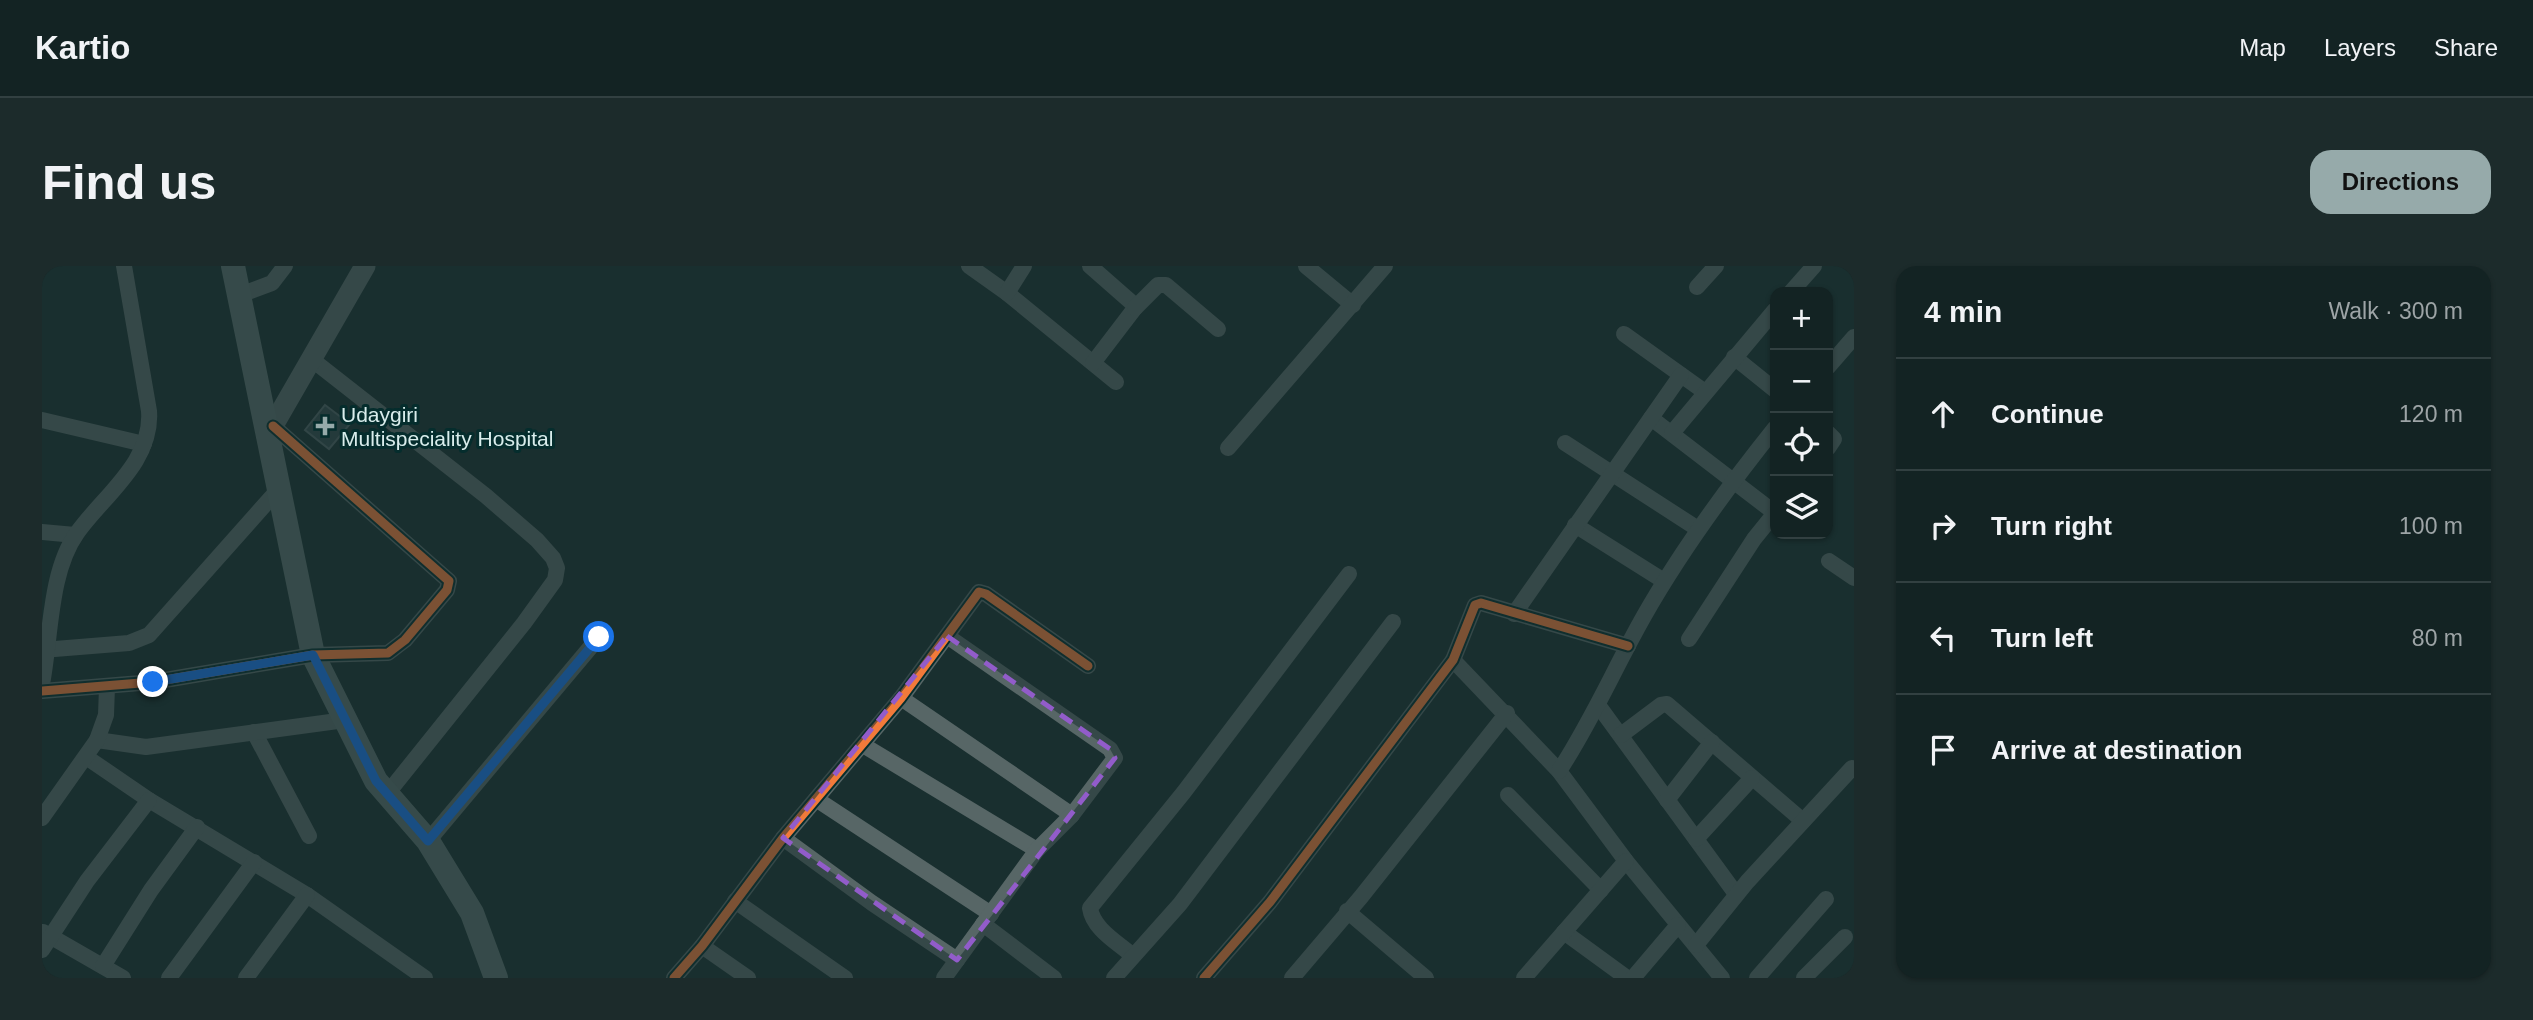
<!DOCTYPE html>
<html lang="en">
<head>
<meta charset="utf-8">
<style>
  :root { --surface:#132323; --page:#1c2b2b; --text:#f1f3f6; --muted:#9da4a6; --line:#324041; --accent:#96aaaa }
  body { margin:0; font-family:Helvetica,sans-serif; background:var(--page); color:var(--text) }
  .controls { position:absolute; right:21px; top:21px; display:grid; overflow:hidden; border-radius:14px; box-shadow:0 2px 5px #0004 }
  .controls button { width:63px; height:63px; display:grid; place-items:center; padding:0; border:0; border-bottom:2px solid var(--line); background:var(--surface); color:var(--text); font:35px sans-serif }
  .stop { position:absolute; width:21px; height:21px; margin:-16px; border:5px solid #1a73e8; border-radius:50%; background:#fff }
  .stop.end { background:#1a73e8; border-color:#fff; box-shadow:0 2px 7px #0008 }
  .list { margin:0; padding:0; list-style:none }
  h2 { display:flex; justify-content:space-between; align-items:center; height:91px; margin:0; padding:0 28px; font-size:30px }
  h2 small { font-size:23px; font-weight:400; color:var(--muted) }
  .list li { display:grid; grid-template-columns:46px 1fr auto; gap:21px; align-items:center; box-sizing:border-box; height:112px; padding:0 28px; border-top:2px solid var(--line) }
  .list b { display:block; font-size:26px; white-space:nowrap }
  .list em { font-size:23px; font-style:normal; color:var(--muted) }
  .icon { flex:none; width:38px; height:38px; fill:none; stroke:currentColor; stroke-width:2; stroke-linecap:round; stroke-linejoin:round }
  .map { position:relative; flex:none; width:1812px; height:712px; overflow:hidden; border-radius:21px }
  header { display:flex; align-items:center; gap:42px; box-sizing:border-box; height:98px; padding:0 35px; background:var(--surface); border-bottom:2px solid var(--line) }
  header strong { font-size:33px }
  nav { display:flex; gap:38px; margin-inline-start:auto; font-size:24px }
  .intro { display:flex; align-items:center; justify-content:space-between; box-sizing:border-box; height:168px; padding:0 42px }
  h1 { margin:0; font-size:49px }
  .button { padding:18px 32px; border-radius:21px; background:var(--accent); color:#111; font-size:24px; font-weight:700 }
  main { display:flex; gap:42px; padding:0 42px }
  aside { flex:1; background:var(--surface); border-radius:21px; box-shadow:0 2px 5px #0004 }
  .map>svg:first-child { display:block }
  .building { fill:#32484b; stroke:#4f6062; stroke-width:2 }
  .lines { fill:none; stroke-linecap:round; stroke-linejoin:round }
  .street { stroke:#576666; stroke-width:16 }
  .secondary { stroke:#576666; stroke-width:21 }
  .primary { stroke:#596c6a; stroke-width:24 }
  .cycleway-casing { stroke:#052d2d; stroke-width:13 }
  .cycleway { stroke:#f17a3a; stroke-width:9 }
  .route { stroke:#1a73e8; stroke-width:9 }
  .marked { fill:none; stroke:#925cca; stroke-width:5; stroke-dasharray:14 9; stroke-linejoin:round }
  .poi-dot { fill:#96aaaa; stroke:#052d2d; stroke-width:2.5 }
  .labels { text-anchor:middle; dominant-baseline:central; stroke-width:6; stroke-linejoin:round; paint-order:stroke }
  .poi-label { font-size:21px; fill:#d9edec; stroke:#052d2d; text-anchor:start }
</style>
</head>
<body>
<header>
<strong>Kartio</strong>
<nav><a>Map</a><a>Layers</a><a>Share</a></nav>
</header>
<div class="intro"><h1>Find us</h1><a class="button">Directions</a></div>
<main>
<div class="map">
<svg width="1812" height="712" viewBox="0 0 1812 712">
  <rect width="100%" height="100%" fill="#192f2f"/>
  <polygon class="building" points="283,139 308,158 287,183 263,164"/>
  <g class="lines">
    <g class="street">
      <polyline points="927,0 965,27 1074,116"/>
      <polyline points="1048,0 1089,36 1093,42 1051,97"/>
      <polyline points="1264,0 1311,39"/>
      <polyline points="1655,21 1674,0"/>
      <polyline points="1749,26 1772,0"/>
      <polyline points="965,27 982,0"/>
      <polyline points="198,29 230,17 243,0"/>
      <polyline points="1093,42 1116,19 1124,19 1176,63"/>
      <polyline points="1582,68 1663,126"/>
      <polyline points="1692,91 1733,124"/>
      <polyline points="268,92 444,230 495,274 511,292 515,302 513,314 482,357 345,528"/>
      <polyline points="1786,101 1812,71"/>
      <polyline points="1609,152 1733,247"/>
      <polyline points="0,154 102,178"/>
      <polyline points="1630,167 1733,44"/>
      <polyline points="1786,167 1792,173 1786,182"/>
      <polyline points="1523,177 1656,263"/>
      <polyline points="1186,182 1343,0"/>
      <polyline points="1533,259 1622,315"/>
      <polyline points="0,266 33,269"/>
      <polyline points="1787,295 1812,312"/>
      <polyline points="1472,348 1639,109"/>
      <polyline points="1647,373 1712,273 1733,247"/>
      <polyline points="0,384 87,377 107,369 235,225"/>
      <polyline points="1411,394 1517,505 1584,595 1680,712"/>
      <path d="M0,418C9,372 7,306 35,267C61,230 111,196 107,145L82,0"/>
      <polyline points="0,425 111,416 271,389 346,387 363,374 405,324 407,315 231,160"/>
      <polyline points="859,432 1030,549"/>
      <polyline points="1556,439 1694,628"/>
      <polyline points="212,466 267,570"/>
      <polyline points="1579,469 1619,439 1625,438 1761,555"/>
      <polyline points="55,474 104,481 303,454"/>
      <polyline points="821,479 995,584"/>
      <polyline points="44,491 107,534 265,629 383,712"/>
      <path d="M1517,505C1550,455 1573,401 1602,350C1640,283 1685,222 1733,162"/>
      <polyline points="1466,529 1559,624"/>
      <polyline points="774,533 949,648"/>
      <polyline points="1625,534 1670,476"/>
      <polyline points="0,552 55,474 64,449 65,421"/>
      <polyline points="741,572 830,637 915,694"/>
      <polyline points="1654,573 1710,512"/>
      <polyline points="386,575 557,371"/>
      <polyline points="693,635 803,712"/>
      <polyline points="1305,645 1384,712"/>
      <polyline points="941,658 1012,712"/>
      <polyline points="1,666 81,712"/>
      <polyline points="1522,666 1585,712"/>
      <polyline points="1654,679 1705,616 1810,502"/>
      <polyline points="660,680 706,712"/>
      <polyline points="0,684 45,615 107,534"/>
      <path d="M1091,690C1075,676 1051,663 1048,642L1142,526L1307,308"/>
      <polyline points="61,700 109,624 155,561"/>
      <polyline points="127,712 212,596"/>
      <polyline points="204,712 265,629"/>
      <polyline points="632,712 660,680 741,572 859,432 937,326 944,328 1046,400"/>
      <polyline points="902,712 995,584 1030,549 1073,492 1068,483 905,370"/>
      <polyline points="1072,712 1138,638 1351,356"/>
      <polyline points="1162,712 1228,636 1411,394 1433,339 1439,337 1586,380"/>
      <polyline points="1250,712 1319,631 1465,447"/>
      <polyline points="1482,712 1584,595"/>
      <polyline points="1591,712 1636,659"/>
      <polyline points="1715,712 1784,633"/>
      <polyline points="1762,712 1803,671"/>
    </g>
    <polyline class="secondary" points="225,170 323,0"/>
    <polyline class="primary" points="191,0 271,389 334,515 386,575 430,647 454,712"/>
    <g class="cycleway-casing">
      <g id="cycleway">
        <polyline points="0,425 111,416 271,389 346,387 363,374 405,324 407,315 231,160"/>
        <polyline points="632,712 660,680 741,572 859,432 937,326 944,328 1046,400"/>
        <polyline points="1162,712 1228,636 1411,394 1433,339 1439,337 1586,380"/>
      </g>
    </g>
    <use href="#cycleway" class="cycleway"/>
  </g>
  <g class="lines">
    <polyline class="route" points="111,416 271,389 334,515 386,575 557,371"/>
  </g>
  <path d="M0 0H1812V712H0ZM905,370L1068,483L1073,492L915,694L741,572Z" fill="#192f2f" fill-opacity=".55" fill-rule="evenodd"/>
  <path class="marked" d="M905,370L1068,483L1073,492L915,694L741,572Z"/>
  <path class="poi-dot" d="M279.5 149.5h7v7h7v7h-7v7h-7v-7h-7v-7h7z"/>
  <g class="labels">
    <g class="poi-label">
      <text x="299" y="148">Udaygiri<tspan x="299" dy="24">Multispeciality Hospital</tspan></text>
    </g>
  </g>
</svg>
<div class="controls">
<button>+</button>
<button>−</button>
<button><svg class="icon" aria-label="locate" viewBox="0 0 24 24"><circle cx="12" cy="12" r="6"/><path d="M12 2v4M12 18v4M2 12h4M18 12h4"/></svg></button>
<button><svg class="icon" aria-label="layers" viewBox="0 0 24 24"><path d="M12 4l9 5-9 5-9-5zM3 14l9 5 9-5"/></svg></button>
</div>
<div class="stop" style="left:557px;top:371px"></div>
<div class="stop end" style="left:111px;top:416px"></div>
</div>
<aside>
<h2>4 min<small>Walk · 300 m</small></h2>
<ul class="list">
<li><svg class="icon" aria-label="ahead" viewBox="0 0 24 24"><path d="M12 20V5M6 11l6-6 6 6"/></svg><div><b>Continue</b></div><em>120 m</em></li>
<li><svg class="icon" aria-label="right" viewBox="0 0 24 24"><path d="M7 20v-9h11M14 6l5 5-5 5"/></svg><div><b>Turn right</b></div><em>100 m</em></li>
<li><svg class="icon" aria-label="left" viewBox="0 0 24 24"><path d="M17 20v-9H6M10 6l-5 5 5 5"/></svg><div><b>Turn left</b></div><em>80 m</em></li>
<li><svg class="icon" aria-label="arrive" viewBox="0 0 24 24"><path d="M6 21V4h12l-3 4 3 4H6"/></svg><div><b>Arrive at destination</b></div></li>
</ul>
</aside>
</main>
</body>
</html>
